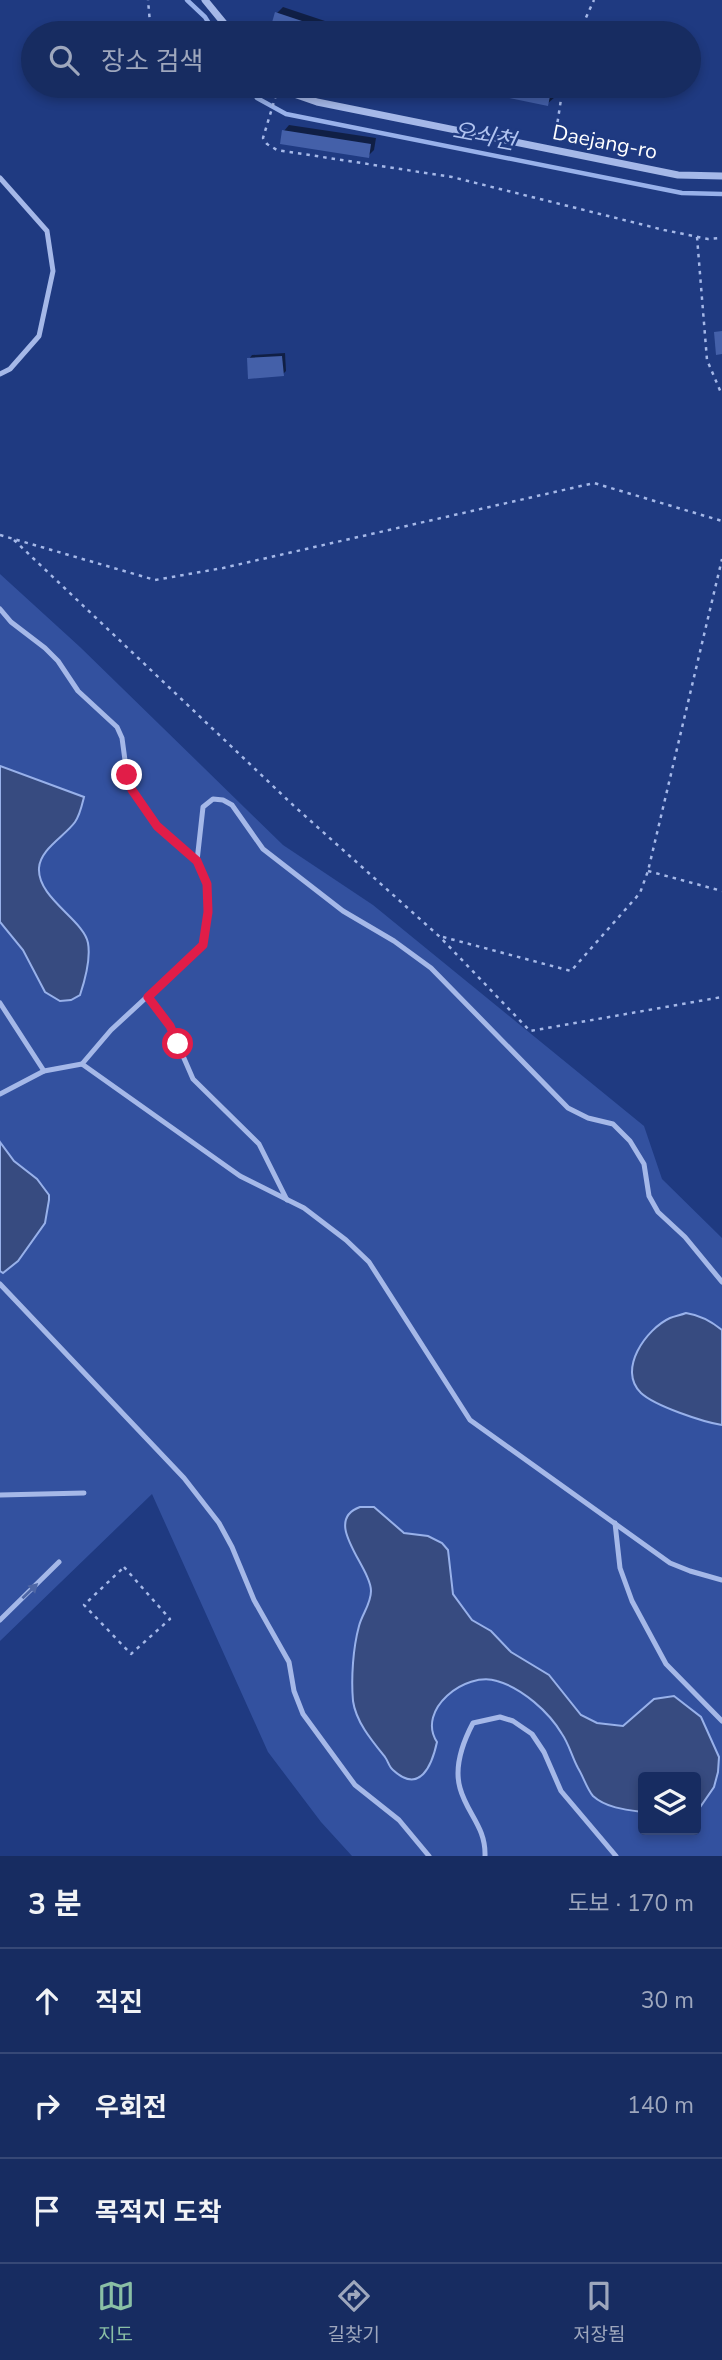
<!DOCTYPE html>
<html lang="ko">
<head>
<meta charset="utf-8">
<style>
  :root { --surface:#172c61; --page:#24386a; --text:#f1f3f6; --muted:#9ea7bd; --line:#364876; --accent:#8abfa5 }
  body { margin:0; font-family:"Nunito Sans","Noto Sans KR",sans-serif; background:var(--page); color:var(--text) }
  .controls { position:absolute; right:21px; bottom:21px; display:grid; overflow:hidden; border-radius:7px; box-shadow:0 4px 10px #0003 }
  .controls button { width:63px; height:63px; display:grid; place-items:center; padding:0; border:0; border-bottom:2px solid var(--line); background:var(--surface); color:var(--text); font:35px sans-serif }
  .stop { position:absolute; width:21px; height:21px; margin:-16px; border:5px solid #e11d48; border-radius:50%; background:#fff }
  .stop.end { background:#e11d48; border-color:#fff; box-shadow:0 2px 7px #0008 }
  .list { margin:0; padding:0; list-style:none }
  h2 { display:flex; justify-content:space-between; align-items:center; height:91px; margin:0; padding:0 28px; font-size:30px }
  h2 small { font-size:23px; font-weight:400; color:var(--muted) }
  .list li { display:grid; grid-template-columns:46px 1fr auto; gap:21px; align-items:center; box-sizing:border-box; height:105px; padding:0 28px; border-top:2px solid var(--line) }
  .list b { display:block; font-size:26px; white-space:nowrap }
  .list em { font-size:23px; font-style:normal; color:var(--muted) }
  .icon { flex:none; width:38px; height:38px; fill:none; stroke:currentColor; stroke-width:2; stroke-linecap:round; stroke-linejoin:round }
  .map { position:relative; flex:none; width:722px; height:1856px; overflow:hidden }
  .search { position:absolute; background:var(--surface); box-shadow:0 4px 10px #0003; left:21px; right:21px; top:21px; height:77px; display:flex; align-items:center; gap:18px; box-sizing:border-box; padding:0 24px; border-radius:38px; color:var(--muted); font-size:26px }
  .sheet { height:406px; background:var(--surface) }
  nav { display:flex; justify-content:space-around; align-items:center; box-sizing:border-box; height:98px; border-top:2px solid var(--line); background:var(--surface); font-size:19px; color:var(--muted) }
  nav a { display:grid; justify-items:center; gap:4px }
  nav .on { color:var(--accent) }
  .map>svg:first-child { display:block }
  .green { fill:#33519f; fill-rule:evenodd }
  .water { fill:#374b80; stroke:#98b1ea; stroke-width:2 }
  .shadow { fill:#0007 }
  .lines { fill:none; stroke-linecap:round; stroke-linejoin:round }
  .stream { stroke:#98b1ea; stroke-width:4.5 }
  .building { fill:#4460a9 }
  .path { stroke:#a5b8e8; stroke-width:2.5; stroke-dasharray:3.5 5; stroke-linecap:butt }
  .lane { stroke:#a5b8e8; stroke-width:5 }
  .street { stroke:#a5b8e8; stroke-width:7 }
  .oneway { fill:#4e66a5 }
  .route { stroke:#e11d48; stroke-width:9 }
  .labels { text-anchor:middle; dominant-baseline:central; stroke-width:5; stroke-linejoin:round; paint-order:stroke }
  .street-label { font-size:21px; fill:#fff; stroke:#1f3a81 }
  .water-label { font-size:23px; font-style:italic; fill:#b0c3f0; stroke:#1f3a81 }
</style>
</head>
<body>
<div class="map">
<svg width="722" height="1856" viewBox="0 0 722 1856">
  <rect width="100%" height="100%" fill="#1f3a81"/>
  <path class="green" d="M0,574L80,647L283,845L373,905L644,1126L662,1179L722,1238V1856H352L321,1822L268,1752L152,1494L0,1641ZM643,1777H696V1830H643Z"/>
  <g class="water">
    <path d="M0,766L84,797C82,805 80,815 75,822C65,836 40,849 39,868C37,898 84,920 88,943C91,960 85,980 80,995L71,1000L60,1001L45,992L23,950L0,922Z"/>
    <polygon points="0,1142 14,1161 37,1179 49,1195 49,1200 45,1223 18,1261 3,1273 0,1271"/>
    <path d="M686,1313C699,1315 711,1321 722,1330V1425C703,1422 655,1406 641,1393C617,1370 646,1329 670,1318C675,1316 681,1315 686,1313Z"/>
    <path d="M360,1507H374L404,1533L428,1536L442,1543L448,1550L453,1594L472,1620L491,1631L511,1652L549,1675L581,1715L597,1723L623,1726L654,1699L674,1696L701,1717L719,1757L718,1772L714,1787L696,1813V1777H643V1812C627,1810 606,1808 593,1796C587,1789 583,1776 578,1768C572,1757 569,1744 562,1734C549,1712 522,1688 497,1681C465,1671 416,1710 437,1742C432,1765 420,1795 393,1770C389,1767 388,1761 385,1757C372,1741 356,1722 353,1701C351,1678 353,1648 359,1626C362,1614 371,1604 371,1591C371,1567 321,1521 360,1507Z"/>
  </g>
  <g class="shadow">
    <polygon points="283,7 352,30 351,33 268,33 275,26 277,13"/>
    <polygon points="360,29 377,33 356,33"/>
    <polygon points="454,86 557,86 555,97 547,104"/>
    <polygon points="289,125 376,138 374,150 368,156 284,131"/>
    <polygon points="285,353 286,371 283,374 249,359 252,355"/>
  </g>
  <g class="lines">
    <g class="stream">
      <polyline points="187,0 205,17 215,33"/>
      <polyline points="249,86 257,98 286,114 682,193 722,194"/>
    </g>
  </g>
  <g class="building">
    <polygon points="275,12 338,33 292,33 271,26"/>
    <polygon points="451,86 552,86 548,106"/>
    <polygon points="282,130 371,144 369,158 280,144"/>
    <polygon points="722,331 722,354 716,355 714,332"/>
    <polygon points="282,356 284,376 248,379 247,358"/>
  </g>
  <g class="lines">
    <g class="path">
      <polyline points="145,33 150,23 148,0"/>
      <polyline points="579,33 594,0"/>
      <polyline points="276,95 263,138 267,144 277,150 452,177 664,230 708,239 722,238"/>
      <polyline points="555,139 563,86"/>
      <polyline points="697,237 707,360 722,395"/>
      <polyline points="0,535 155,580 223,568 594,483 722,521"/>
      <polyline points="14,540 294,806 440,937 530,1031 722,997"/>
      <polyline points="648,871 722,891"/>
      <polyline points="443,937 571,971 640,893 648,871 722,559"/>
      <polygon points="124,1567 170,1619 131,1654 84,1605"/>
    </g>
    <g class="lane">
      <polyline points="0,178 47,231 53,271 39,336 10,369 0,374"/>
      <polyline points="0,609 11,622 45,648 58,661 78,691 117,727 122,738 127,775 132,790 157,826 197,861 207,884 208,912 203,945 111,1030 82,1064"/>
      <polyline points="197,861 203,807 213,799 223,800 232,805 263,849 343,911 394,941 431,968 568,1108 588,1118 613,1124 630,1141 644,1164 649,1196 658,1212 685,1237 722,1282"/>
      <polyline points="148,997 170,1026 193,1079 259,1144 287,1200"/>
      <polyline points="0,1003 44,1071"/>
      <polyline points="0,1094 44,1071 82,1064 240,1176 304,1208 346,1240 369,1262 470,1420 670,1563 690,1571 722,1580"/>
      <polyline points="0,1284 184,1478 219,1523 232,1547 254,1600 289,1662 294,1691 303,1714 355,1785 399,1820 429,1856"/>
      <polyline points="0,1495 84,1493"/>
      <polyline points="615,1523 620,1568 632,1601 666,1664 722,1721"/>
      <polyline points="0,1620 59,1562"/>
      <path d="M485,1856C486,1827 467,1814 460,1788C454,1767 463,1742 473,1723L500,1717L513,1721L532,1734L544,1752L561,1791L616,1856"/>
    </g>
    <g class="street">
      <polyline points="205,0 232,33"/>
      <polyline points="280,86 294,94 317,102 678,175 722,176"/>
    </g>
  </g>
  <defs><path id="oneway-solid" d="M-6-.8H1V-3.2L6.5 0L1 3.2V.8H-6Z" transform="scale(1.75)"/></defs>
  <use class="oneway" href="#oneway-solid" transform="translate(30 1591) rotate(-44)"/>
  <g class="lines">
    <polyline class="route" points="127,775 132,790 157,826 197,861 207,884 208,912 203,945 148,997 170,1026 178,1044"/>
  </g>
  <g class="labels">
    <g class="street-label">
      <text transform="translate(605 142) rotate(11)">Daejang-ro</text>
    </g>
    <g class="water-label">
      <text transform="translate(484 136) rotate(11)">오쇠천</text>
    </g>
  </g>
</svg>
<div class="controls">
<button><svg class="icon" aria-label="layers" viewBox="0 0 24 24"><path d="M12 4l9 5-9 5-9-5zM3 14l9 5 9-5"/></svg></button>
</div>
<div class="stop" style="left:178px;top:1044px"></div>
<div class="stop end" style="left:127px;top:775px"></div>
<div class="search"><svg class="icon" aria-label="search" viewBox="0 0 24 24"><circle cx="10" cy="10" r="6"/><path d="M15 15l6 6"/></svg>장소 검색</div>
</div>
<section class="sheet">
<h2>3 분<small>도보 · 170 m</small></h2>
<ul class="list">
<li><svg class="icon" aria-label="ahead" viewBox="0 0 24 24"><path d="M12 20V5M6 11l6-6 6 6"/></svg><div><b>직진</b></div><em>30 m</em></li>
<li><svg class="icon" aria-label="right" viewBox="0 0 24 24"><path d="M7 20v-9h11M14 6l5 5-5 5"/></svg><div><b>우회전</b></div><em>140 m</em></li>
<li><svg class="icon" aria-label="arrive" viewBox="0 0 24 24"><path d="M6 21V4h12l-3 4 3 4H6"/></svg><div><b>목적지 도착</b></div></li>
</ul>
</section>
<nav>
<a class="on"><svg class="icon" aria-label="map" viewBox="0 0 24 24"><path d="M3 6l6-2 6 2 6-2v14l-6 2-6-2-6 2zM9 4v14M15 6v14"/></svg>지도</a>
<a><svg class="icon" aria-label="directions" viewBox="0 0 24 24"><path d="M12 3l9 9-9 9-9-9zM9 14v-3h6M13 9l2 2-2 2"/></svg>길찾기</a>
<a><svg class="icon" aria-label="saved" viewBox="0 0 24 24"><path d="M7 4h10v16l-5-4-5 4z"/></svg>저장됨</a>
</nav>
</body>
</html>
